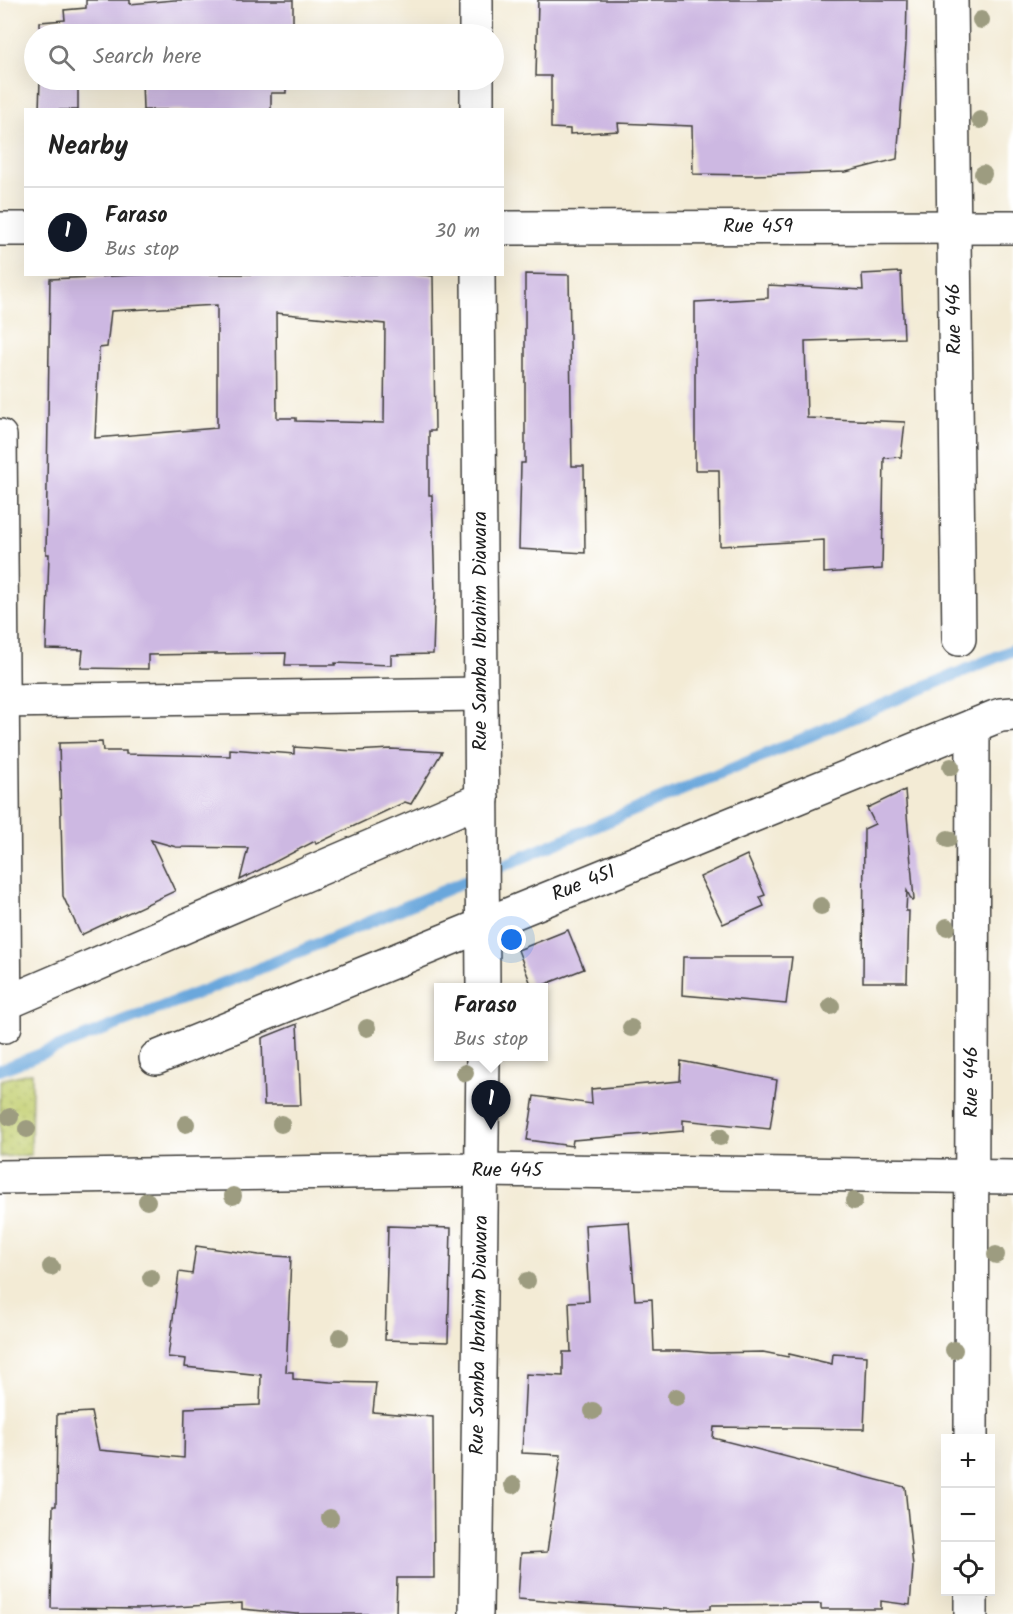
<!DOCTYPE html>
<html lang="en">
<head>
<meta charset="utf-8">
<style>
  :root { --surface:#fff; --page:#f6f6f6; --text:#222; --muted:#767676; --line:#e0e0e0; --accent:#111827 }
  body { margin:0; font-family:Kalam,sans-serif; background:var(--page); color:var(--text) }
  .controls { position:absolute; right:18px; bottom:18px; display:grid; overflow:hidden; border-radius:0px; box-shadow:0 6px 24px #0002 }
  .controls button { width:54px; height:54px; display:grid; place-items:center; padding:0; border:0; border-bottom:2px solid var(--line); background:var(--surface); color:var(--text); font:30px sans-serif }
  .you { position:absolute; left:512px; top:940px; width:21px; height:21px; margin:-15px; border:4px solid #fff; border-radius:50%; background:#1a73e8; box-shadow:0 0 0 9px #1a73e833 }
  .badge { display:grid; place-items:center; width:39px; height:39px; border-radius:50%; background:var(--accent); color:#fff; font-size:20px; font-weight:700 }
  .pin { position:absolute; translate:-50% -50px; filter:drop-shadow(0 2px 3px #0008) }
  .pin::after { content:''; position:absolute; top:32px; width:21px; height:18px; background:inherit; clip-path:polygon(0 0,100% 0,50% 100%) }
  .popup { position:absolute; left:434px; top:983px; width:114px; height:78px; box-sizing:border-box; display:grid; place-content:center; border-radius:0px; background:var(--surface); filter:drop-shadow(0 2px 4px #0005); font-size:20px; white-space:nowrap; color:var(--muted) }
  .popup b { font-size:22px; color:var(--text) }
  .popup::after { content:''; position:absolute; left:50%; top:100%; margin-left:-12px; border:12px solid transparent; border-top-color:var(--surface) }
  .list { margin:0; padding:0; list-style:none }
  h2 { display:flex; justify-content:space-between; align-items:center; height:78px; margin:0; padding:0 24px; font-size:26px }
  h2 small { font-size:20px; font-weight:400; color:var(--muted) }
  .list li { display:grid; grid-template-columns:39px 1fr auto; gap:18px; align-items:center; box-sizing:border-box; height:90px; padding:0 24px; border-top:2px solid var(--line) }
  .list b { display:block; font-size:22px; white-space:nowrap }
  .list p { margin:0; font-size:20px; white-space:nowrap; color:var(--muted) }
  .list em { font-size:20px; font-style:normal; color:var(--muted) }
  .icon { flex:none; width:33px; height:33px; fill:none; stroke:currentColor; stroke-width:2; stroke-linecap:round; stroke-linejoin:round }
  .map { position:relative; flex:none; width:1013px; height:1614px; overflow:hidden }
  .search { position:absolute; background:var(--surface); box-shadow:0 6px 24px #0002; left:24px; top:24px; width:480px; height:66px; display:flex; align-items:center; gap:15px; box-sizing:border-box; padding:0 21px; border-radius:33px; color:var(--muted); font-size:22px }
  .panel { position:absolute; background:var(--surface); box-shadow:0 6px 24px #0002; left:24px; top:108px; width:480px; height:168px; border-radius:0px }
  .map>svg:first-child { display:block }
  .park { fill:url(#park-dots); stroke:#707646; stroke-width:1.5 }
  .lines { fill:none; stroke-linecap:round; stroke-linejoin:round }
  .stream { stroke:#6aa7dc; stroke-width:12 }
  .building { fill:#cdb8e2; fill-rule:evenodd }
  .minor-casing { stroke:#3c3b38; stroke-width:36 }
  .minor { stroke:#fff; stroke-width:33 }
  .tree { fill:#9d9c80 }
  .labels { text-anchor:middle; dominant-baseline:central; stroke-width:5; stroke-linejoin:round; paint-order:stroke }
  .street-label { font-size:20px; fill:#1c1c1c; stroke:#fff }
</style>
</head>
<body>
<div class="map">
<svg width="1013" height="1614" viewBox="0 0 1013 1614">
  <defs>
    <pattern id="park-dots" width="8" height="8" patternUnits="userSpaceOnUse" patternTransform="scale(1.5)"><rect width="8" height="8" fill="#c3cf71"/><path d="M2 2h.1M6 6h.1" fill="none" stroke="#a7b161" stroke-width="1.8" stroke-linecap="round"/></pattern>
  </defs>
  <rect width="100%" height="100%" fill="#fff"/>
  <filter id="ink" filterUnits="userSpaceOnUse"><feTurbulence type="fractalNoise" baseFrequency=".0167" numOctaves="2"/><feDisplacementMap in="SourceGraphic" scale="12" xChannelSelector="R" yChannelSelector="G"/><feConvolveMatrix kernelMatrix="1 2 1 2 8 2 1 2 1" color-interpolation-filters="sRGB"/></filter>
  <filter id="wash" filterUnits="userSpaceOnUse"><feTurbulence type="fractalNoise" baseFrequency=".008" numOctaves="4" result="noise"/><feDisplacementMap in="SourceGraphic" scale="24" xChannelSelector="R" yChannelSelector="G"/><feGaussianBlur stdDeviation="1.35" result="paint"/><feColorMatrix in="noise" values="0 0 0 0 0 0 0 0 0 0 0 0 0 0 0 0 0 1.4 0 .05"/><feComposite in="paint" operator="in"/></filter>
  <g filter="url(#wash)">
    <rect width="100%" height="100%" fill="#f3ebd5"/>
    <polygon class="park" points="29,1073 32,1073 31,1155 0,1157 0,1080"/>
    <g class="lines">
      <polyline class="stream" points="0,1070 244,975 1013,650"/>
    </g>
    <g id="blocks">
      <g class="building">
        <polygon points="86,0 130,0 130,4 174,0 293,0 293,34 40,34 40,22 65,20 64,10 86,8"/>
        <polygon points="538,0 907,0 906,44 897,159 846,172 753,175 693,174 692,126 618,123 619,131 570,134 570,129 551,128 551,76 536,76"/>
        <polygon points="40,80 78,80 78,110 39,110"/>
        <polygon points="142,80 286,80 286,93 271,93 271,110 143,110"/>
        <polygon points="901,272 904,338 805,341 807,418 905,422 901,457 884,458 882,569 824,573 824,540 720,546 719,470 695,470 695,302 768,298 768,285 863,290 862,274"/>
        <path d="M155,274H414L433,276L435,431H429V495H432L435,591L433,654L391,655V665L335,663V665H285L286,653L148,655V669L81,668L83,650L46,649L49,554H46L50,279ZM217,305V428L95,438L99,348L107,347L111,311ZM276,313L385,324L384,423L296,421V418H277Z"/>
        <polygon points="525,274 569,275 572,466 584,466 585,553 519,549 521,463 525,463"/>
        <polygon points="102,742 103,751 126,751 126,754 230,756 230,749 294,754 294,747 354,751 391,749 442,752 411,804 405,802 316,844 315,841 240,880 248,848 176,847 151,840 175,891 81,935 63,896 59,743"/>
        <polygon points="905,790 914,900 912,901 907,891 906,911 909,911 907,982 863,982 864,829 875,824 867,808"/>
        <polygon points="747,855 765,895 760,897 764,906 723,924 700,877"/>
        <polygon points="568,930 584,969 538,987 532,987 518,950"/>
        <polygon points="683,957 792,957 786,1004 682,995"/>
        <polygon points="297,1024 301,1105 264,1105 262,1038"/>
        <polygon points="681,1061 777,1080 770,1129 683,1120 683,1131 573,1140 572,1146 527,1140 534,1096 592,1104 591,1089 680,1081"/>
        <polygon points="629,1222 635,1300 652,1299 654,1351 687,1351 710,1353 763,1352 788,1357 789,1354 832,1364 833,1354 867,1356 864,1429 714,1427 713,1438 905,1487 913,1567 910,1605 881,1601 881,1609 821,1609 821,1604 711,1605 711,1609 680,1610 569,1603 518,1599 521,1553 547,1552 561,1455 522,1453 526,1374 563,1376 563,1352 571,1352 569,1302 589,1301 585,1225"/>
        <polygon points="388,1226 451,1228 448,1342 385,1340"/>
        <polygon points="196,1246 259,1255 291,1257 286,1372 293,1372 293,1379 330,1382 376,1383 373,1412 433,1417 434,1578 397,1578 396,1614 296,1614 242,1609 242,1603 141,1609 51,1608 53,1506 56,1506 57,1414 91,1412 99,1450 184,1458 185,1408 260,1405 261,1375 185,1367 186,1359 168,1357 179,1272 192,1274"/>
      </g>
    </g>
  </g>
  <g filter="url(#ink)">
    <use href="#blocks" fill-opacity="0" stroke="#3c3b38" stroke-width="1.5"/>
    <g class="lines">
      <g class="minor-casing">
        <g id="minor">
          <polyline points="476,0 476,34"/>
          <polyline points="951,0 959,639"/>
          <polyline points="477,80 477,110"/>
          <polyline points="502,228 1013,227"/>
          <polyline points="0,229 26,229"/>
          <polyline points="478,274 483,988"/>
          <polyline points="0,436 5,1026"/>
          <polyline points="0,701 481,694"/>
          <polyline points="6,1003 482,799"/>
          <polyline points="156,1058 995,717 1001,715 1013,714"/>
          <polyline points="0,1177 483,1170 1013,1177"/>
          <polyline points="971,1438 973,726"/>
          <polyline points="476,1614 483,1056"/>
          <polyline points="971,1614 971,1592"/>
        </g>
      </g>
      <use href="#minor" class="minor"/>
    </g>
    <g class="tree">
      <circle cx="981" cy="20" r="9"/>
      <circle cx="980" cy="120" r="9"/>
      <circle cx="983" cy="174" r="9"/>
      <circle cx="951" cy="767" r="9"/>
      <circle cx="948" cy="839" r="9"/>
      <circle cx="821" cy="906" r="9"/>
      <circle cx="947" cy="927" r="9"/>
      <circle cx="831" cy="1006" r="9"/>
      <circle cx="367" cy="1028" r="9"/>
      <circle cx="631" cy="1028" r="9"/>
      <circle cx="465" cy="1073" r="9"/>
      <circle cx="10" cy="1117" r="9"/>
      <circle cx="186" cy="1124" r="9"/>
      <circle cx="281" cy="1124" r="9"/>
      <circle cx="27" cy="1129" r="9"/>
      <circle cx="720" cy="1137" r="9"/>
      <circle cx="233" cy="1196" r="9"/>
      <circle cx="147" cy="1201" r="9"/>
      <circle cx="854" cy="1201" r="9"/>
      <circle cx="996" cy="1255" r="9"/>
      <circle cx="51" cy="1267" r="9"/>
      <circle cx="151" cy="1278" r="9"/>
      <circle cx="527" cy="1281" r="9"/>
      <circle cx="340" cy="1337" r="9"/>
      <circle cx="954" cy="1350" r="9"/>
      <circle cx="676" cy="1397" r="9"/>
      <circle cx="593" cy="1411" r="9"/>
      <circle cx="513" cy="1485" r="9"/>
      <circle cx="330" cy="1518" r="9"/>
    </g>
  </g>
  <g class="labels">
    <g class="street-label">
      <text x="758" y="227">Rue 459</text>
      <text transform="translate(955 319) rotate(-91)">Rue 446</text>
      <text transform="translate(481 631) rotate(-90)">Rue Samba Ibrahim Diawara</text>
      <text transform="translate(584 884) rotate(-22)">Rue 451</text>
      <text transform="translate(972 1082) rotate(-90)">Rue 446</text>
      <text x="507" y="1171">Rue 445</text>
      <text transform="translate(480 1335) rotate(-89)">Rue Samba Ibrahim Diawara</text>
    </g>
  </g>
</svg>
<div class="controls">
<button>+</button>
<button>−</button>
<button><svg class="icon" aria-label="locate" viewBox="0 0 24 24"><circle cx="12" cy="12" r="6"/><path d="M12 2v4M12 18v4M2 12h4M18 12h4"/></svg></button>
</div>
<div class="you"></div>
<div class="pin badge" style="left:491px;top:1130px">1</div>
<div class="popup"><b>Faraso</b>Bus stop</div>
<div class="search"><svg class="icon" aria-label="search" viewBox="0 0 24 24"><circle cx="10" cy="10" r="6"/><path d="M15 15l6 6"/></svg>Search here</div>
<section class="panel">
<h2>Nearby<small></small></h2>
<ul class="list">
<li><span class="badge">1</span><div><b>Faraso</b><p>Bus stop</p></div><em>30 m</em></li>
</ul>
</section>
</div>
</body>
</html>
